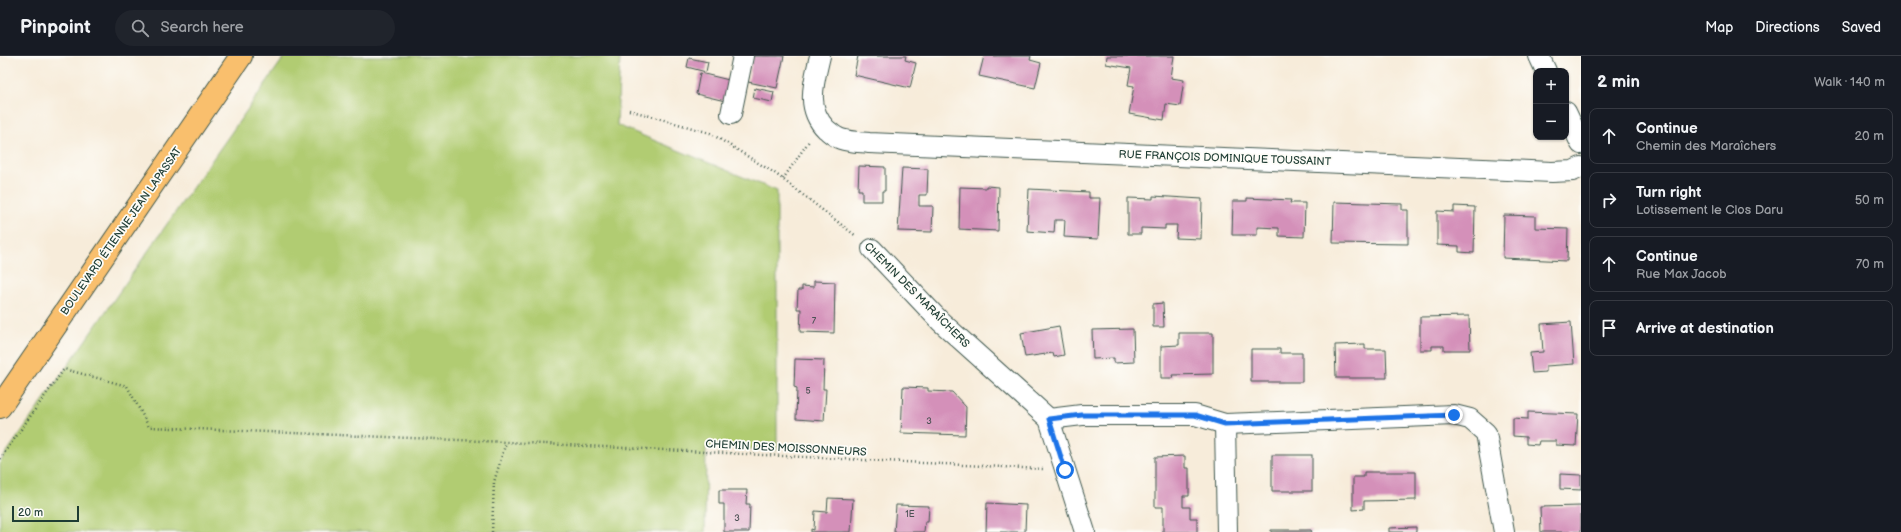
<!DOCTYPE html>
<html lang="en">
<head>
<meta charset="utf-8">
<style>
  :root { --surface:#171b24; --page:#20242c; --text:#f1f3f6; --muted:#9ea1a6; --line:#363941 }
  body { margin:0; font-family:"Balsamiq Sans",sans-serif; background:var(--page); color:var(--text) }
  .controls { position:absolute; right:12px; top:12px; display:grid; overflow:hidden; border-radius:8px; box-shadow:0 1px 3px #0004 }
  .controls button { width:36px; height:36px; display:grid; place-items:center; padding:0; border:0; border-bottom:1px solid var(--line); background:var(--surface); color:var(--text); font:20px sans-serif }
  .scale { position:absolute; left:12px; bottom:10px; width:67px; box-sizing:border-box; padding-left:4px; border:2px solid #1f3d34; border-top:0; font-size:11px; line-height:14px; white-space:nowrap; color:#1f3d34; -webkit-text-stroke:3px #fdfcf7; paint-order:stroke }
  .stop { position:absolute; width:12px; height:12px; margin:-9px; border:3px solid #1a73e8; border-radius:50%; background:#fff }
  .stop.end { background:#1a73e8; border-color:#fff; box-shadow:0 1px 4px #0008 }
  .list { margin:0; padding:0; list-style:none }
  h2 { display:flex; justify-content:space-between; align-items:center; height:52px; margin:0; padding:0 16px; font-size:17px }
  h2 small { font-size:13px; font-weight:400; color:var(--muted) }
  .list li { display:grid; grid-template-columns:26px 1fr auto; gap:12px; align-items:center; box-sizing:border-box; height:56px; margin:0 8px 8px; padding:0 8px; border:1px solid var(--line); border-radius:8px }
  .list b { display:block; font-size:15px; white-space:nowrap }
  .list p { margin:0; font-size:13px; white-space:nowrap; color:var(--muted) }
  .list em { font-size:13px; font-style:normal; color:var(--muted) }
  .icon { flex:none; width:22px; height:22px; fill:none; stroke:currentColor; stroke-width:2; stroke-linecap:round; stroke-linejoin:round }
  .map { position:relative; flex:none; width:1581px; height:476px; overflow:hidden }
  header { display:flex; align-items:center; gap:24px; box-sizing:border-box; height:56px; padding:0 20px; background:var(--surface); border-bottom:1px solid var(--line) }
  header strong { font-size:19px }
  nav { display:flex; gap:22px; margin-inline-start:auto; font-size:14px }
  .search { width:280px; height:36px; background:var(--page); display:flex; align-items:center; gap:10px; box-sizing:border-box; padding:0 14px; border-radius:22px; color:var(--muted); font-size:15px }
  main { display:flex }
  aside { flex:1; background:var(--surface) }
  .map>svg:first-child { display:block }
  .green { fill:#b1cc72; stroke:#688453 }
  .building { fill:#d490b9 }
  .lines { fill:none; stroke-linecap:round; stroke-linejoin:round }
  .street-casing { stroke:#3f574d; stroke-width:22 }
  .primary-casing { stroke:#3f574d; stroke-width:24 }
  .path { stroke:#3f574d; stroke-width:2.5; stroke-dasharray:1 3; stroke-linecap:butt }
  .street { stroke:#fff; stroke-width:20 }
  .primary { stroke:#f9bf6d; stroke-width:22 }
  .route { stroke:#1a73e8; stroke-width:5 }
  .labels { text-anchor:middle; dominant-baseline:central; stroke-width:3.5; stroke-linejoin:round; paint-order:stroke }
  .number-label { font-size:9px; fill:#4c5255 }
  .street-label { font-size:11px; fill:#1f3d34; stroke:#fdfcf7 }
</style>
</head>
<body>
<header>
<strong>Pinpoint</strong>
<div class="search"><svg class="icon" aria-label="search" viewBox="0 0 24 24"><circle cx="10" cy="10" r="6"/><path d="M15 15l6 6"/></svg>Search here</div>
<nav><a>Map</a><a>Directions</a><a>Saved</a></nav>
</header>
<main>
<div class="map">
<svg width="1581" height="476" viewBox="0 0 1581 476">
  <rect width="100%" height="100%" fill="#fdfcf7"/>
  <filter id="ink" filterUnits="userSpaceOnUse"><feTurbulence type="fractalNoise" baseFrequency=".025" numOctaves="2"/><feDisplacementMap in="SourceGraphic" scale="8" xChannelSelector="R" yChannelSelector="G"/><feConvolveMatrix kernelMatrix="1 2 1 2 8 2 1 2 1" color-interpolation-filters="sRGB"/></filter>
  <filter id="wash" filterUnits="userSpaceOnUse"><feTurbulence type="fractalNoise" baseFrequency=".012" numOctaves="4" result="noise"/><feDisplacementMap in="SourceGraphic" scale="16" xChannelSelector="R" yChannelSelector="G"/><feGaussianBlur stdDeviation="0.9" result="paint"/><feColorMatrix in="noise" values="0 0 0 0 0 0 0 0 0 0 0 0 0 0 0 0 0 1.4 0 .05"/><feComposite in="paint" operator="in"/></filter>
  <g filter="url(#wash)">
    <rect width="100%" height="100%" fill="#f7ecda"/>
    <polygon class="green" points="285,0 620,0 617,69 777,135 777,394 706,391 705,476 0,476 0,406"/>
    <g id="blocks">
      <g class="building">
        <polygon points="753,0 784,0 777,32 748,26"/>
        <polygon points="858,0 906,0 905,4 916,7 910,32 854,19"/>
        <polygon points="984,0 1031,0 1030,4 1041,7 1035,32 979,20"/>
        <polygon points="1107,0 1174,0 1171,22 1184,24 1180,50 1166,48 1164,64 1129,58 1134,30 1128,29 1131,12 1106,8"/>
        <polygon points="689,2 708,6 706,16 687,11"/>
        <polygon points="700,17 729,24 725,45 696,38"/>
        <polygon points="755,32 774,36 772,46 753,42"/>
        <polygon points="859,110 885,111 885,135 882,135 882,145 862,145 862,134 858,134"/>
        <polygon points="902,112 928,113 927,139 919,139 919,150 933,150 932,176 898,175"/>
        <polygon points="986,130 999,131 998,175 959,173 960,131 986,132"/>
        <polygon points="1029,133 1089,136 1089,142 1100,142 1098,183 1064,181 1065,164 1055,164 1054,177 1027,175"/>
        <polygon points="1153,140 1202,143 1201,183 1176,182 1177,169 1165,169 1165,173 1141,172 1141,178 1128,178 1128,142 1153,143"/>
        <polygon points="1247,142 1291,144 1290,147 1305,147 1304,181 1279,180 1279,172 1257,171 1257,179 1232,179 1233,145 1247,145"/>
        <polygon points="1334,146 1402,148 1402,154 1408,154 1408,188 1333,187"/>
        <polygon points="1454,150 1475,151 1474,197 1459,196 1459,190 1437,189 1437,155 1454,156"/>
        <polygon points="1504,159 1535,160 1535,172 1568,173 1567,205 1503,202"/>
        <polygon points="814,225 835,226 834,277 800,276 801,253 797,253 798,234 802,234 802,230 814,231"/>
        <polygon points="1163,247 1164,271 1153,271 1153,248"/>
        <polygon points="1469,260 1470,294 1444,294 1444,290 1432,290 1432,294 1420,294 1420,261"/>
        <polygon points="1571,266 1574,308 1546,310 1546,316 1532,317 1530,297 1543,296 1541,268"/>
        <polygon points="1059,270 1064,299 1054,301 1053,297 1025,301 1021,277"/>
        <polygon points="1133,273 1134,306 1114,307 1114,302 1093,303 1092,274"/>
        <polygon points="1179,277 1213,277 1213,318 1172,319 1173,322 1161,322 1161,290 1179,289"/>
        <polygon points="1365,288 1365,293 1386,293 1387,322 1336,322 1335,289"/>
        <polygon points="1251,293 1280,293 1280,297 1302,297 1302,326 1251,326"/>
        <polygon points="795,303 824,304 823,333 826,333 824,365 796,363 797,332 794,331"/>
        <polygon points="903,331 928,332 928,335 952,336 966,351 965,379 901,377"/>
        <polygon points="1528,356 1578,358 1576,390 1556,389 1556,385 1539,385 1538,389 1526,388 1526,381 1513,380 1513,362 1528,363"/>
        <rect x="1272" y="399" width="40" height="36"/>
        <polygon points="1185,400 1185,412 1189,412 1189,440 1183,440 1183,451 1190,451 1190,462 1197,462 1197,476 1163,476 1163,451 1155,451 1155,401"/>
        <polygon points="1364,416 1416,416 1416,444 1364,445 1364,453 1353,454 1353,421 1364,421"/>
        <polygon points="1560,418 1581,419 1581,434 1560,433"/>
        <polygon points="719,434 747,434 746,448 750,448 749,476 724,476 724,448 719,448"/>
        <polygon points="828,442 853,443 851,476 811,476 811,473 814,474 815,455 827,456"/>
        <polygon points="987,447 1026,449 1025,476 986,476"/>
        <polygon points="896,449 929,450 928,466 925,466 924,476 894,476"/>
        <polygon points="1581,450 1581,476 1541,476 1540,451"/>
        <polygon points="1416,471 1416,476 1389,476 1389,472"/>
        <polygon points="1271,474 1311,474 1312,476 1271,476"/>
      </g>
    </g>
  </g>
  <g filter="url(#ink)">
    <use href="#blocks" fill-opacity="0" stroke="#3f574d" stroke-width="1"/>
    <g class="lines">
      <g class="street-casing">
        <g id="street">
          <path d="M820,0C814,26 805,52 826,73C831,77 835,81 841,83C850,86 860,86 869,87L1552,116L1573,115L1581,111"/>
          <polyline points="1539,0 1546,15"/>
          <polyline points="1566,56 1581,88"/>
          <polyline points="731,58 743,0"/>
          <polyline points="872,193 940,265 1049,363 1085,476"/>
          <polyline points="1049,363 1082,359 1195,359 1225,368 1454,359 1470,363 1486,377 1504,476"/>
          <polyline points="1225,368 1227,476"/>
        </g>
      </g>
      <g class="primary-casing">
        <polyline id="primary" points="0,351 241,0"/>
      </g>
      <g class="path">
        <polyline points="629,54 710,77 776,118 856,180"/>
        <polyline points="783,123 809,85"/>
        <polyline points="0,403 64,313 127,330 149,371 506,386 1043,413"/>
        <polyline points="492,476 494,426 506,386"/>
      </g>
      <use href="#street" class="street"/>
      <use href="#primary" class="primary"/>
    </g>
  </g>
  <g class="lines" filter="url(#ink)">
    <polyline class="route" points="1065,414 1049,363 1082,359 1195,359 1225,368 1454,359"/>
  </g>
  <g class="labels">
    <g class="number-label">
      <text x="814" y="265">7</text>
      <text x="808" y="335">5</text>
      <text x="929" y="365">3</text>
      <text x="910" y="458">1E</text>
      <text x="737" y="462">3</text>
    </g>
    <g class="street-label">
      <text transform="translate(1225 102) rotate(2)">RUE FRANÇOIS DOMINIQUE TOUSSAINT</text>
      <text transform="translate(121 175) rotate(-55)">BOULEVARD ÉTIENNE JEAN LAPASSAT</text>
      <text transform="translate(917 239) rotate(45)">CHEMIN DES MARAÎCHERS</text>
      <text transform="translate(786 392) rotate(3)">CHEMIN DES MOISSONNEURS</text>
    </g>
  </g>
</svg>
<div class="controls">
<button>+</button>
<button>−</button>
</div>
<div class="scale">20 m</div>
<div class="stop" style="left:1065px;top:414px"></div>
<div class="stop end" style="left:1454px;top:359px"></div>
</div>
<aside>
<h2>2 min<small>Walk · 140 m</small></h2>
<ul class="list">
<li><svg class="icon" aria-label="ahead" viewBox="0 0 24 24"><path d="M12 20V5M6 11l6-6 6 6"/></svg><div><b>Continue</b><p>Chemin des Maraîchers</p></div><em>20 m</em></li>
<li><svg class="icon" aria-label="right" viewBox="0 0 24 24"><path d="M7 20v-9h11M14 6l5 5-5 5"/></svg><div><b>Turn right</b><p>Lotissement le Clos Daru</p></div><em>50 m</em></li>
<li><svg class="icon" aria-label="ahead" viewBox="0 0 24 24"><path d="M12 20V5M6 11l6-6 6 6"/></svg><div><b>Continue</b><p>Rue Max Jacob</p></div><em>70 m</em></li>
<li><svg class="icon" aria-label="arrive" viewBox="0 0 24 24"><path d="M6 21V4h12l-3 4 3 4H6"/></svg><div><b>Arrive at destination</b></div></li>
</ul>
</aside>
</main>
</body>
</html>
